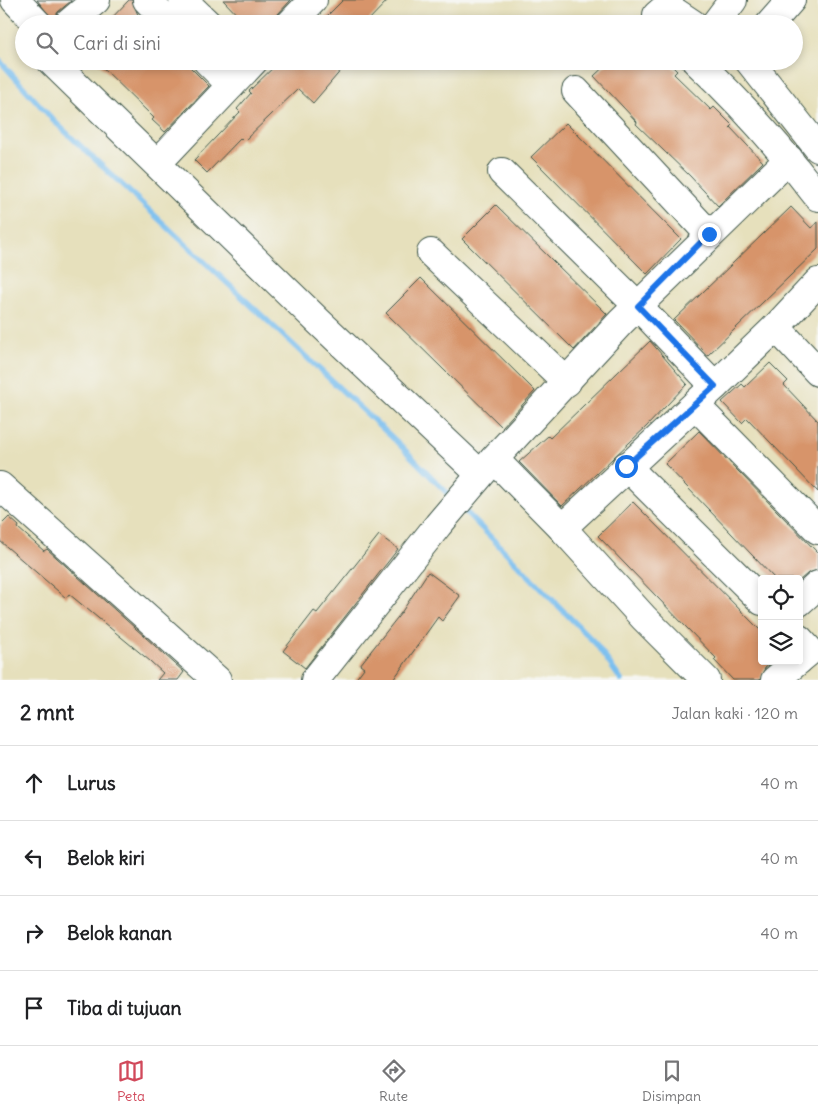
<!DOCTYPE html>
<html lang="id">
<head>
<meta charset="utf-8">
<style>
  :root { --surface:#fff; --page:#f6f6f6; --text:#202124; --muted:#757577; --line:#e0e0e0; --accent:#d1495b }
  body { margin:0; font-family:Delius,sans-serif; background:var(--page); color:var(--text) }
  .controls { position:absolute; right:15px; bottom:15px; display:grid; overflow:hidden; border-radius:5px; box-shadow:0 2px 8px #0003 }
  .controls button { width:45px; height:45px; display:grid; place-items:center; padding:0; border:0; border-bottom:1px solid var(--line); background:var(--surface); color:var(--text); font:25px sans-serif }
  .stop { position:absolute; width:15px; height:15px; margin:-11px; border:4px solid #1a73e8; border-radius:50%; background:#fff }
  .stop.end { background:#1a73e8; border-color:#fff; box-shadow:0 1px 5px #0008 }
  .list { margin:0; padding:0; list-style:none }
  h2 { display:flex; justify-content:space-between; align-items:center; height:65px; margin:0; padding:0 20px; font-size:21px }
  h2 small { font-size:16px; font-weight:400; color:var(--muted) }
  .list li { display:grid; grid-template-columns:32px 1fr auto; gap:15px; align-items:center; box-sizing:border-box; height:75px; padding:0 20px; border-top:1px solid var(--line) }
  .list b { display:block; font-size:19px; white-space:nowrap }
  .list em { font-size:16px; font-style:normal; color:var(--muted) }
  .icon { flex:none; width:28px; height:28px; fill:none; stroke:currentColor; stroke-width:2; stroke-linecap:round; stroke-linejoin:round }
  .map { position:relative; flex:none; width:818px; height:680px; overflow:hidden }
  .search { position:absolute; background:var(--surface); box-shadow:0 2px 8px #0003; left:15px; right:15px; top:15px; height:55px; display:flex; align-items:center; gap:12px; box-sizing:border-box; padding:0 18px; border-radius:28px; color:var(--muted); font-size:19px }
  .sheet { height:365px; background:var(--surface) }
  nav { display:flex; justify-content:space-around; align-items:center; box-sizing:border-box; height:70px; border-top:1px solid var(--line); background:var(--surface); font-size:14px; color:var(--muted) }
  nav a { display:grid; justify-items:center; gap:2px }
  nav .on { color:var(--accent) }
  .map>svg:first-child { display:block }
  .lines { fill:none; stroke-linecap:round; stroke-linejoin:round }
  .stream { stroke:#78beef; stroke-width:5.5 }
  .building { fill:#d7946a }
  .minor-casing { stroke:#3d5548; stroke-width:30 }
  .minor { stroke:#fff; stroke-width:28 }
  .route { stroke:#1a73e8; stroke-width:6 }
</style>
</head>
<body>
<div class="map">
<svg width="818" height="680" viewBox="0 0 818 680">
  <rect width="100%" height="100%" fill="#f6f6f2"/>
  <filter id="ink" filterUnits="userSpaceOnUse"><feTurbulence type="fractalNoise" baseFrequency=".02" numOctaves="2"/><feDisplacementMap in="SourceGraphic" scale="10" xChannelSelector="R" yChannelSelector="G"/><feConvolveMatrix kernelMatrix="1 2 1 2 8 2 1 2 1" color-interpolation-filters="sRGB"/></filter>
  <filter id="wash" filterUnits="userSpaceOnUse"><feTurbulence type="fractalNoise" baseFrequency=".0096" numOctaves="4" result="noise"/><feDisplacementMap in="SourceGraphic" scale="20" xChannelSelector="R" yChannelSelector="G"/><feGaussianBlur stdDeviation="1.12" result="paint"/><feColorMatrix in="noise" values="0 0 0 0 0 0 0 0 0 0 0 0 0 0 0 0 0 1.4 0 .05"/><feComposite in="paint" operator="in"/></filter>
  <g filter="url(#wash)">
    <rect width="100%" height="100%" fill="#e6e0bc"/>
    <g class="lines">
      <g class="stream">
        <polyline points="0,61 55,122 396,441 452,498"/>
        <polyline points="462,508 596,644 621,680"/>
      </g>
    </g>
    <g id="blocks">
      <g class="building">
        <polygon points="37,0 71,0 71,1 58,12 53,20"/>
        <polygon points="129,0 132,0 138,15 147,24 106,24"/>
        <polygon points="223,0 291,0 278,14 275,24 246,24"/>
        <polygon points="343,0 388,0 365,24 319,24"/>
        <polygon points="96,61 184,61 209,86 165,132 152,120 154,118"/>
        <polygon points="280,61 349,61 313,103 298,89 244,141 241,138 207,173 194,160 240,112 237,109 251,93 249,91"/>
        <polygon points="610,61 667,61 677,71 674,74 711,110 714,107 732,125 730,127 763,162 718,206 690,176 636,124 637,122 594,76"/>
        <polygon points="566,123 681,239 647,274 531,157"/>
        <polygon points="496,205 607,314 574,350 462,239"/>
        <polygon points="791,207 811,228 818,222 818,249 708,355 674,320"/>
        <polygon points="421,278 535,391 502,427 386,313"/>
        <polygon points="650,341 687,384 646,427 562,506 519,462 548,436 550,438"/>
        <polygon points="770,363 788,381 784,385 818,421 818,492 747,418 742,423 722,402 742,384 745,387"/>
        <polygon points="699,431 818,553 818,570 808,573 799,581 799,579 775,579 665,464"/>
        <polygon points="633,502 762,632 762,661 773,661 765,668 760,680 733,680 714,660 716,658 598,536"/>
        <polygon points="9,517 19,526 18,528 44,551 47,549 184,672 178,680 157,680 163,673 150,661 69,594 66,598 0,541 0,526"/>
        <polygon points="379,535 398,549 305,668 283,651 314,611 317,613"/>
        <polygon points="428,572 460,596 442,621 438,617 393,680 355,680 364,668 360,665 401,613"/>
      </g>
    </g>
  </g>
  <g filter="url(#ink)">
    <use href="#blocks" fill-opacity="0" stroke="#3d5548" stroke-width="1"/>
    <g class="lines">
      <g class="minor-casing">
        <g id="minor">
          <polyline points="15,0 38,24"/>
          <polyline points="147,0 170,24"/>
          <polyline points="183,0 208,24"/>
          <polyline points="68,24 96,0"/>
          <polyline points="290,24 313,0"/>
          <polyline points="657,24 657,15 665,8 669,8 693,24"/>
          <polyline points="715,24 733,0"/>
          <polyline points="770,24 791,0"/>
          <polyline points="51,61 318,321 480,474"/>
          <polyline points="207,61 231,85"/>
          <path d="M696,61C742,104 780,147 818,197"/>
          <polyline points="749,61 818,148"/>
          <polyline points="576,91 709,234"/>
          <polyline points="167,153 254,61"/>
          <polyline points="502,172 638,306 715,386"/>
          <polyline points="431,253 567,382"/>
          <polyline points="776,327 818,372"/>
          <polyline points="695,405 818,530"/>
          <polyline points="494,459 621,322 789,159"/>
          <polyline points="626,466 762,601"/>
          <polyline points="0,486 217,680"/>
          <polyline points="562,528 644,618 706,680"/>
          <polyline points="799,602 818,585"/>
          <polyline points="799,639 810,651 799,660"/>
          <polyline points="315,680 438,525 494,459 562,528 715,386 776,327 818,282"/>
          <polyline points="775,680 798,661"/>
        </g>
      </g>
      <use href="#minor" class="minor"/>
    </g>
  </g>
  <g class="lines" filter="url(#ink)">
    <polyline class="route" points="626,466 715,386 638,306 709,234"/>
  </g>
</svg>
<div class="controls">
<button><svg class="icon" aria-label="locate" viewBox="0 0 24 24"><circle cx="12" cy="12" r="6"/><path d="M12 2v4M12 18v4M2 12h4M18 12h4"/></svg></button>
<button><svg class="icon" aria-label="layers" viewBox="0 0 24 24"><path d="M12 4l9 5-9 5-9-5zM3 14l9 5 9-5"/></svg></button>
</div>
<div class="stop" style="left:626px;top:466px"></div>
<div class="stop end" style="left:709px;top:234px"></div>
<div class="search"><svg class="icon" aria-label="search" viewBox="0 0 24 24"><circle cx="10" cy="10" r="6"/><path d="M15 15l6 6"/></svg>Cari di sini</div>
</div>
<section class="sheet">
<h2>2 mnt<small>Jalan kaki · 120 m</small></h2>
<ul class="list">
<li><svg class="icon" aria-label="ahead" viewBox="0 0 24 24"><path d="M12 20V5M6 11l6-6 6 6"/></svg><div><b>Lurus</b></div><em>40 m</em></li>
<li><svg class="icon" aria-label="left" viewBox="0 0 24 24"><path d="M17 20v-9H6M10 6l-5 5 5 5"/></svg><div><b>Belok kiri</b></div><em>40 m</em></li>
<li><svg class="icon" aria-label="right" viewBox="0 0 24 24"><path d="M7 20v-9h11M14 6l5 5-5 5"/></svg><div><b>Belok kanan</b></div><em>40 m</em></li>
<li><svg class="icon" aria-label="arrive" viewBox="0 0 24 24"><path d="M6 21V4h12l-3 4 3 4H6"/></svg><div><b>Tiba di tujuan</b></div></li>
</ul>
</section>
<nav>
<a class="on"><svg class="icon" aria-label="map" viewBox="0 0 24 24"><path d="M3 6l6-2 6 2 6-2v14l-6 2-6-2-6 2zM9 4v14M15 6v14"/></svg>Peta</a>
<a><svg class="icon" aria-label="directions" viewBox="0 0 24 24"><path d="M12 3l9 9-9 9-9-9zM9 14v-3h6M13 9l2 2-2 2"/></svg>Rute</a>
<a><svg class="icon" aria-label="saved" viewBox="0 0 24 24"><path d="M7 4h10v16l-5-4-5 4z"/></svg>Disimpan</a>
</nav>
</body>
</html>
